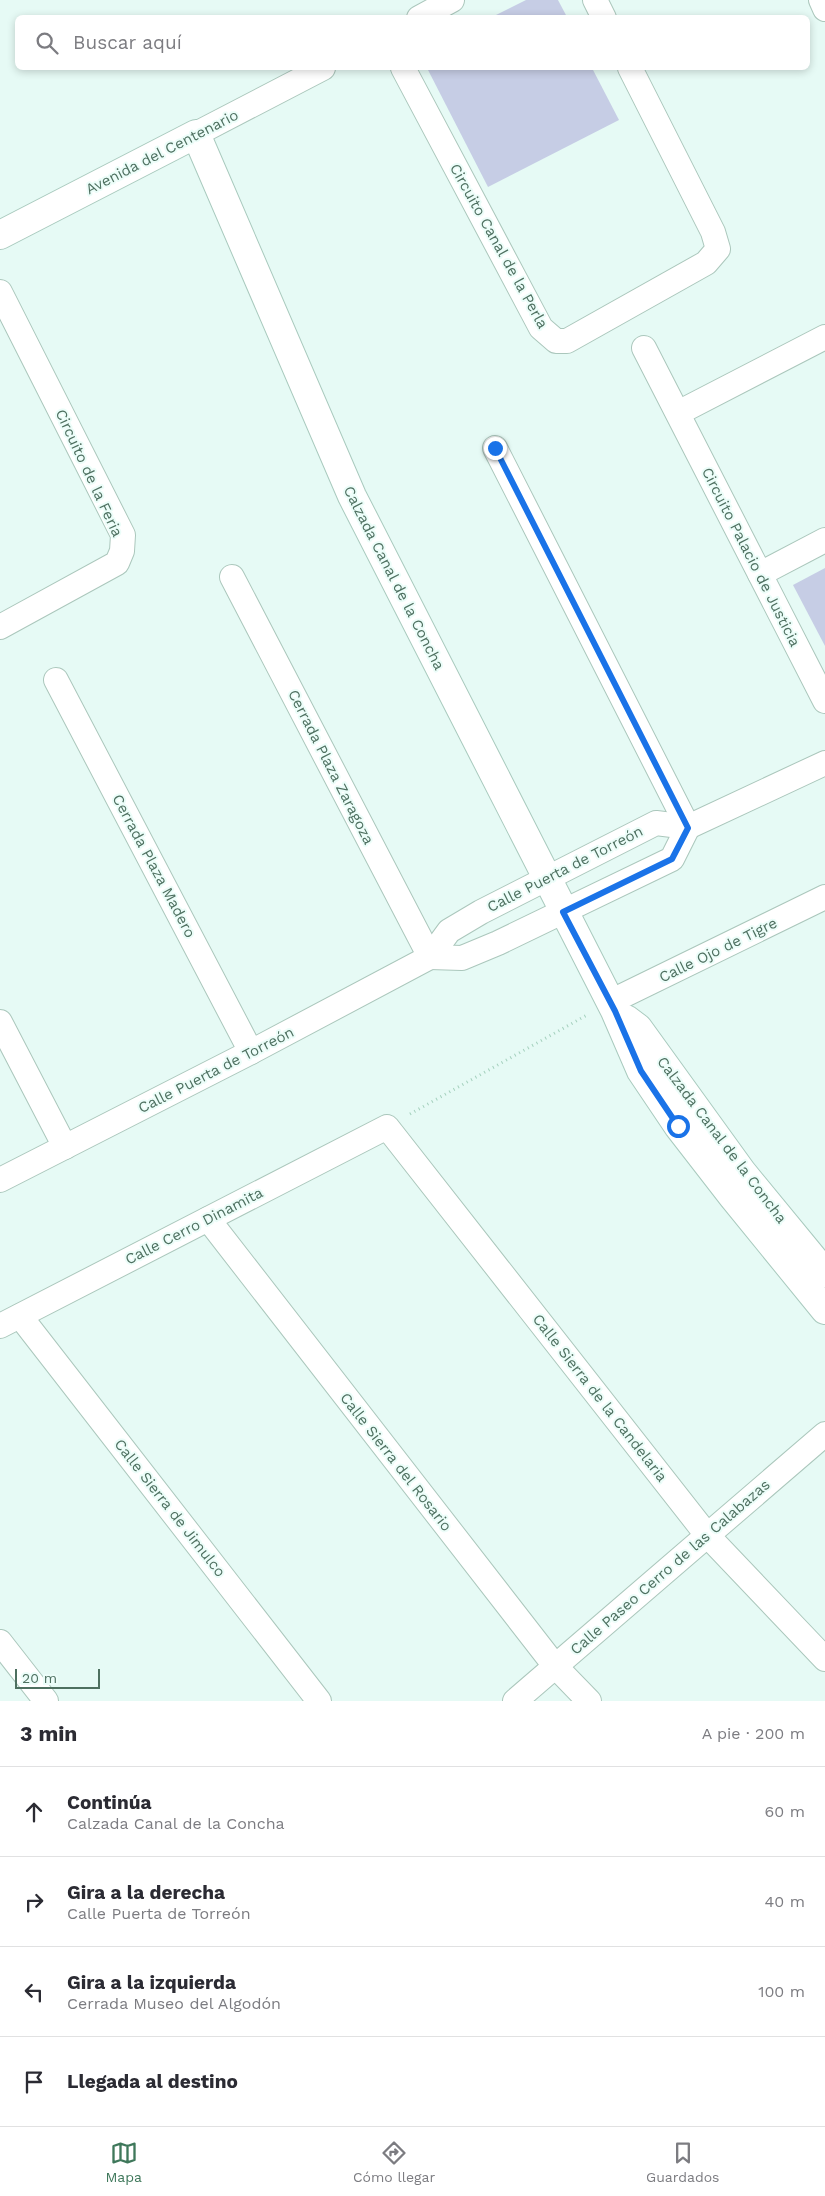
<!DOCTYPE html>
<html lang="es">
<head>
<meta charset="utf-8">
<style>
  :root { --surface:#fff; --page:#f7f7f7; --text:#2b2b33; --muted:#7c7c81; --line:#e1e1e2; --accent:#3f785b }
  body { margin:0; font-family:"Work Sans",sans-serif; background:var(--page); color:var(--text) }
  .scale { position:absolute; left:15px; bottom:12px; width:85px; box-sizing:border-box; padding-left:5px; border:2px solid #4e7060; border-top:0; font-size:14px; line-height:18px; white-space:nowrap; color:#4e7060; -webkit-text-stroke:4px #ecfdf9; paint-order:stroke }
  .stop { position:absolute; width:15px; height:15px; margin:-11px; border:4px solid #1a73e8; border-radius:50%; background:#fff }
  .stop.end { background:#1a73e8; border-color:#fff; box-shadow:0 1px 5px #0008 }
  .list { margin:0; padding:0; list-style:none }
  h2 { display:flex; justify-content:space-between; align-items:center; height:65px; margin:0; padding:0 20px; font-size:21px }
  h2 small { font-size:16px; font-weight:400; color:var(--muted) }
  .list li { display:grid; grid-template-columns:32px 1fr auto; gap:15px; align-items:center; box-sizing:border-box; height:90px; padding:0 20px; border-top:1px solid var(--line) }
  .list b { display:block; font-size:19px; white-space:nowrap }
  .list p { margin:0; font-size:16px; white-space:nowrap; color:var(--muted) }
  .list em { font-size:16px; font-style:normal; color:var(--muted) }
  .icon { flex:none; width:28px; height:28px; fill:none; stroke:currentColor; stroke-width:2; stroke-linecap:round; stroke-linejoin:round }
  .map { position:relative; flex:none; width:825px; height:1701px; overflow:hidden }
  .search { position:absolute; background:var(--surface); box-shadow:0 2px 8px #0003; left:15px; right:15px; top:15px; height:55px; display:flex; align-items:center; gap:12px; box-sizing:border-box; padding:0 18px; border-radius:8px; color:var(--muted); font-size:19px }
  .sheet { height:425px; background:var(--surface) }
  nav { display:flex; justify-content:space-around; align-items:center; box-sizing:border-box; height:70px; border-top:1px solid var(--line); background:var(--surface); font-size:14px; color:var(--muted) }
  nav a { display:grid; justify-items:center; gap:2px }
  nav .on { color:var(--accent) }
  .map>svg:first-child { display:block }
  .green { fill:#c6cde5 }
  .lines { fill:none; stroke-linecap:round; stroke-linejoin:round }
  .street-casing { stroke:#abc7bc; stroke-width:26 }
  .secondary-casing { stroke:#a9cabe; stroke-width:30 }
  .path { stroke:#a4d0bd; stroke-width:3; stroke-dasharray:1 4; stroke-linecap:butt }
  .street { stroke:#fff; stroke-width:24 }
  .secondary { stroke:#fff; stroke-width:28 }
  .route { stroke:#1a73e8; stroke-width:6 }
  .labels { text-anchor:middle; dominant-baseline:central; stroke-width:4; stroke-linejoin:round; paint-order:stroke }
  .street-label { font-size:15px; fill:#4e7060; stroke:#ecfdf9 }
</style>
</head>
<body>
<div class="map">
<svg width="825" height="1701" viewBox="0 0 825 1701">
  <rect width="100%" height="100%" fill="#e6faf5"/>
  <g class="green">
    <polygon points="526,0 558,0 567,17 492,17"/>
    <polygon points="427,68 592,68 619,120 488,187"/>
    <polygon points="825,568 825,646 793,585"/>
  </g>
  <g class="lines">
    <g class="street-casing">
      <g id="street">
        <polyline points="595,0 604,18"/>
        <polyline points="821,0 825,9"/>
        <polyline points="419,18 452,0"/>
        <polyline points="403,68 541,328 556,341 567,341 706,263 718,249 713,232 630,68"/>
        <polyline points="196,134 323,68"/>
        <polyline points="0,292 123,535 122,551 117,563 0,627"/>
        <polyline points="644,348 825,701"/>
        <polyline points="678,413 825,337"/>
        <polyline points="495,448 688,827"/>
        <polyline points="760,574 825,540"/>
        <polyline points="232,577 430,957"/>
        <polyline points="56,680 251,1052"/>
        <polyline points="430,957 462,958 498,943 672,859 688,827"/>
        <polyline points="610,1002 825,897"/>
        <polyline points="0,1022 65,1147"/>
        <polyline points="0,1180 251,1052 430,957 449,931 481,912 656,823 688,827 825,763"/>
        <polyline points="208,1219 555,1666 589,1701"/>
        <polyline points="20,1316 319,1701"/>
        <polyline points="0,1326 387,1127 707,1535 825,1659"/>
        <polyline points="0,1642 46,1701"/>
        <polyline points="515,1701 825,1434"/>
      </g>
    </g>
    <g class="secondary-casing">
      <g id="secondary">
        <polyline points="0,235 196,134 352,496 615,1011 641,1071 678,1126 733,1197 825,1310"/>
        <polyline points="626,1019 638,1028 742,1172 825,1273"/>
      </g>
    </g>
    <polyline class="path" points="410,1114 587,1015"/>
    <use href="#street" class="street"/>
    <use href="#secondary" class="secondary"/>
  </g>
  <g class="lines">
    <polyline class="route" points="495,448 688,828 672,859 563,912 615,1011 641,1071 678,1126"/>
  </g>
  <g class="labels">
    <g class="street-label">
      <text transform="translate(162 152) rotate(-27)">Avenida del Centenario</text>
      <text transform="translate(499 246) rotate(61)">Circuito Canal de la Perla</text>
      <text transform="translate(89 473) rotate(65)">Circuito de la Feria</text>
      <text transform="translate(751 557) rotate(63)">Circuito Palacio de Justicia</text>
      <text transform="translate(394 578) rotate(63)">Calzada Canal de la Concha</text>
      <text transform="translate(331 767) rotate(63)">Cerrada Plaza Zaragoza</text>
      <text transform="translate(154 866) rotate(62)">Cerrada Plaza Madero</text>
      <text transform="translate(565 869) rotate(-27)">Calle Puerta de Torreón</text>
      <text transform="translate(718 950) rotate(-26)">Calle Ojo de Tigre</text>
      <text transform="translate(216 1070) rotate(-27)">Calle Puerta de Torreón</text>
      <text transform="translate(722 1140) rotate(53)">Calzada Canal de la Concha</text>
      <text transform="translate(194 1226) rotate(-27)">Calle Cerro Dinamita</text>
      <text transform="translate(600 1398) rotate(52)">Calle Sierra de la Candelaria</text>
      <text transform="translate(396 1462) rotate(52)">Calle Sierra del Rosario</text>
      <text transform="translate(170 1508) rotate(52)">Calle Sierra de Jimulco</text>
      <text transform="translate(670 1567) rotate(-41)">Calle Paseo Cerro de las Calabazas</text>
    </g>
  </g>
</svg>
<div class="scale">20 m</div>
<div class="stop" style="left:678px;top:1126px"></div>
<div class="stop end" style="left:495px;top:448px"></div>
<div class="search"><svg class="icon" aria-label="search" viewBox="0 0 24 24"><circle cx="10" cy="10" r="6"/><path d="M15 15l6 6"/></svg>Buscar aquí</div>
</div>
<section class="sheet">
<h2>3 min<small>A pie · 200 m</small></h2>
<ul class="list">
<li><svg class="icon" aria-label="ahead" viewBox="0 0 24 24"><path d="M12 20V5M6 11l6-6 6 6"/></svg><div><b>Continúa</b><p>Calzada Canal de la Concha</p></div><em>60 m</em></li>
<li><svg class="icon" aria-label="right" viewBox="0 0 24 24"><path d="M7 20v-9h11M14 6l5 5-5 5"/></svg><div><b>Gira a la derecha</b><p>Calle Puerta de Torreón</p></div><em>40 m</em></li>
<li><svg class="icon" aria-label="left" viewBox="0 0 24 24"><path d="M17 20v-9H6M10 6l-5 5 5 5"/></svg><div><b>Gira a la izquierda</b><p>Cerrada Museo del Algodón</p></div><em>100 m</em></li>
<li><svg class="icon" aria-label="arrive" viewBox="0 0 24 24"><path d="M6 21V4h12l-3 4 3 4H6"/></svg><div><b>Llegada al destino</b></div></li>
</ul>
</section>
<nav>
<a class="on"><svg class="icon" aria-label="map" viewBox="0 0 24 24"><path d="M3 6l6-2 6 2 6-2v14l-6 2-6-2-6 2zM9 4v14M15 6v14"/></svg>Mapa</a>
<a><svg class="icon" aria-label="directions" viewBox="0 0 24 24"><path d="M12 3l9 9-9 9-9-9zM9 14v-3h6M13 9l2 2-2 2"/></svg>Cómo llegar</a>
<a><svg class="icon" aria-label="saved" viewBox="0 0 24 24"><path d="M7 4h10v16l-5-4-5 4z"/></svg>Guardados</a>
</nav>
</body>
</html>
